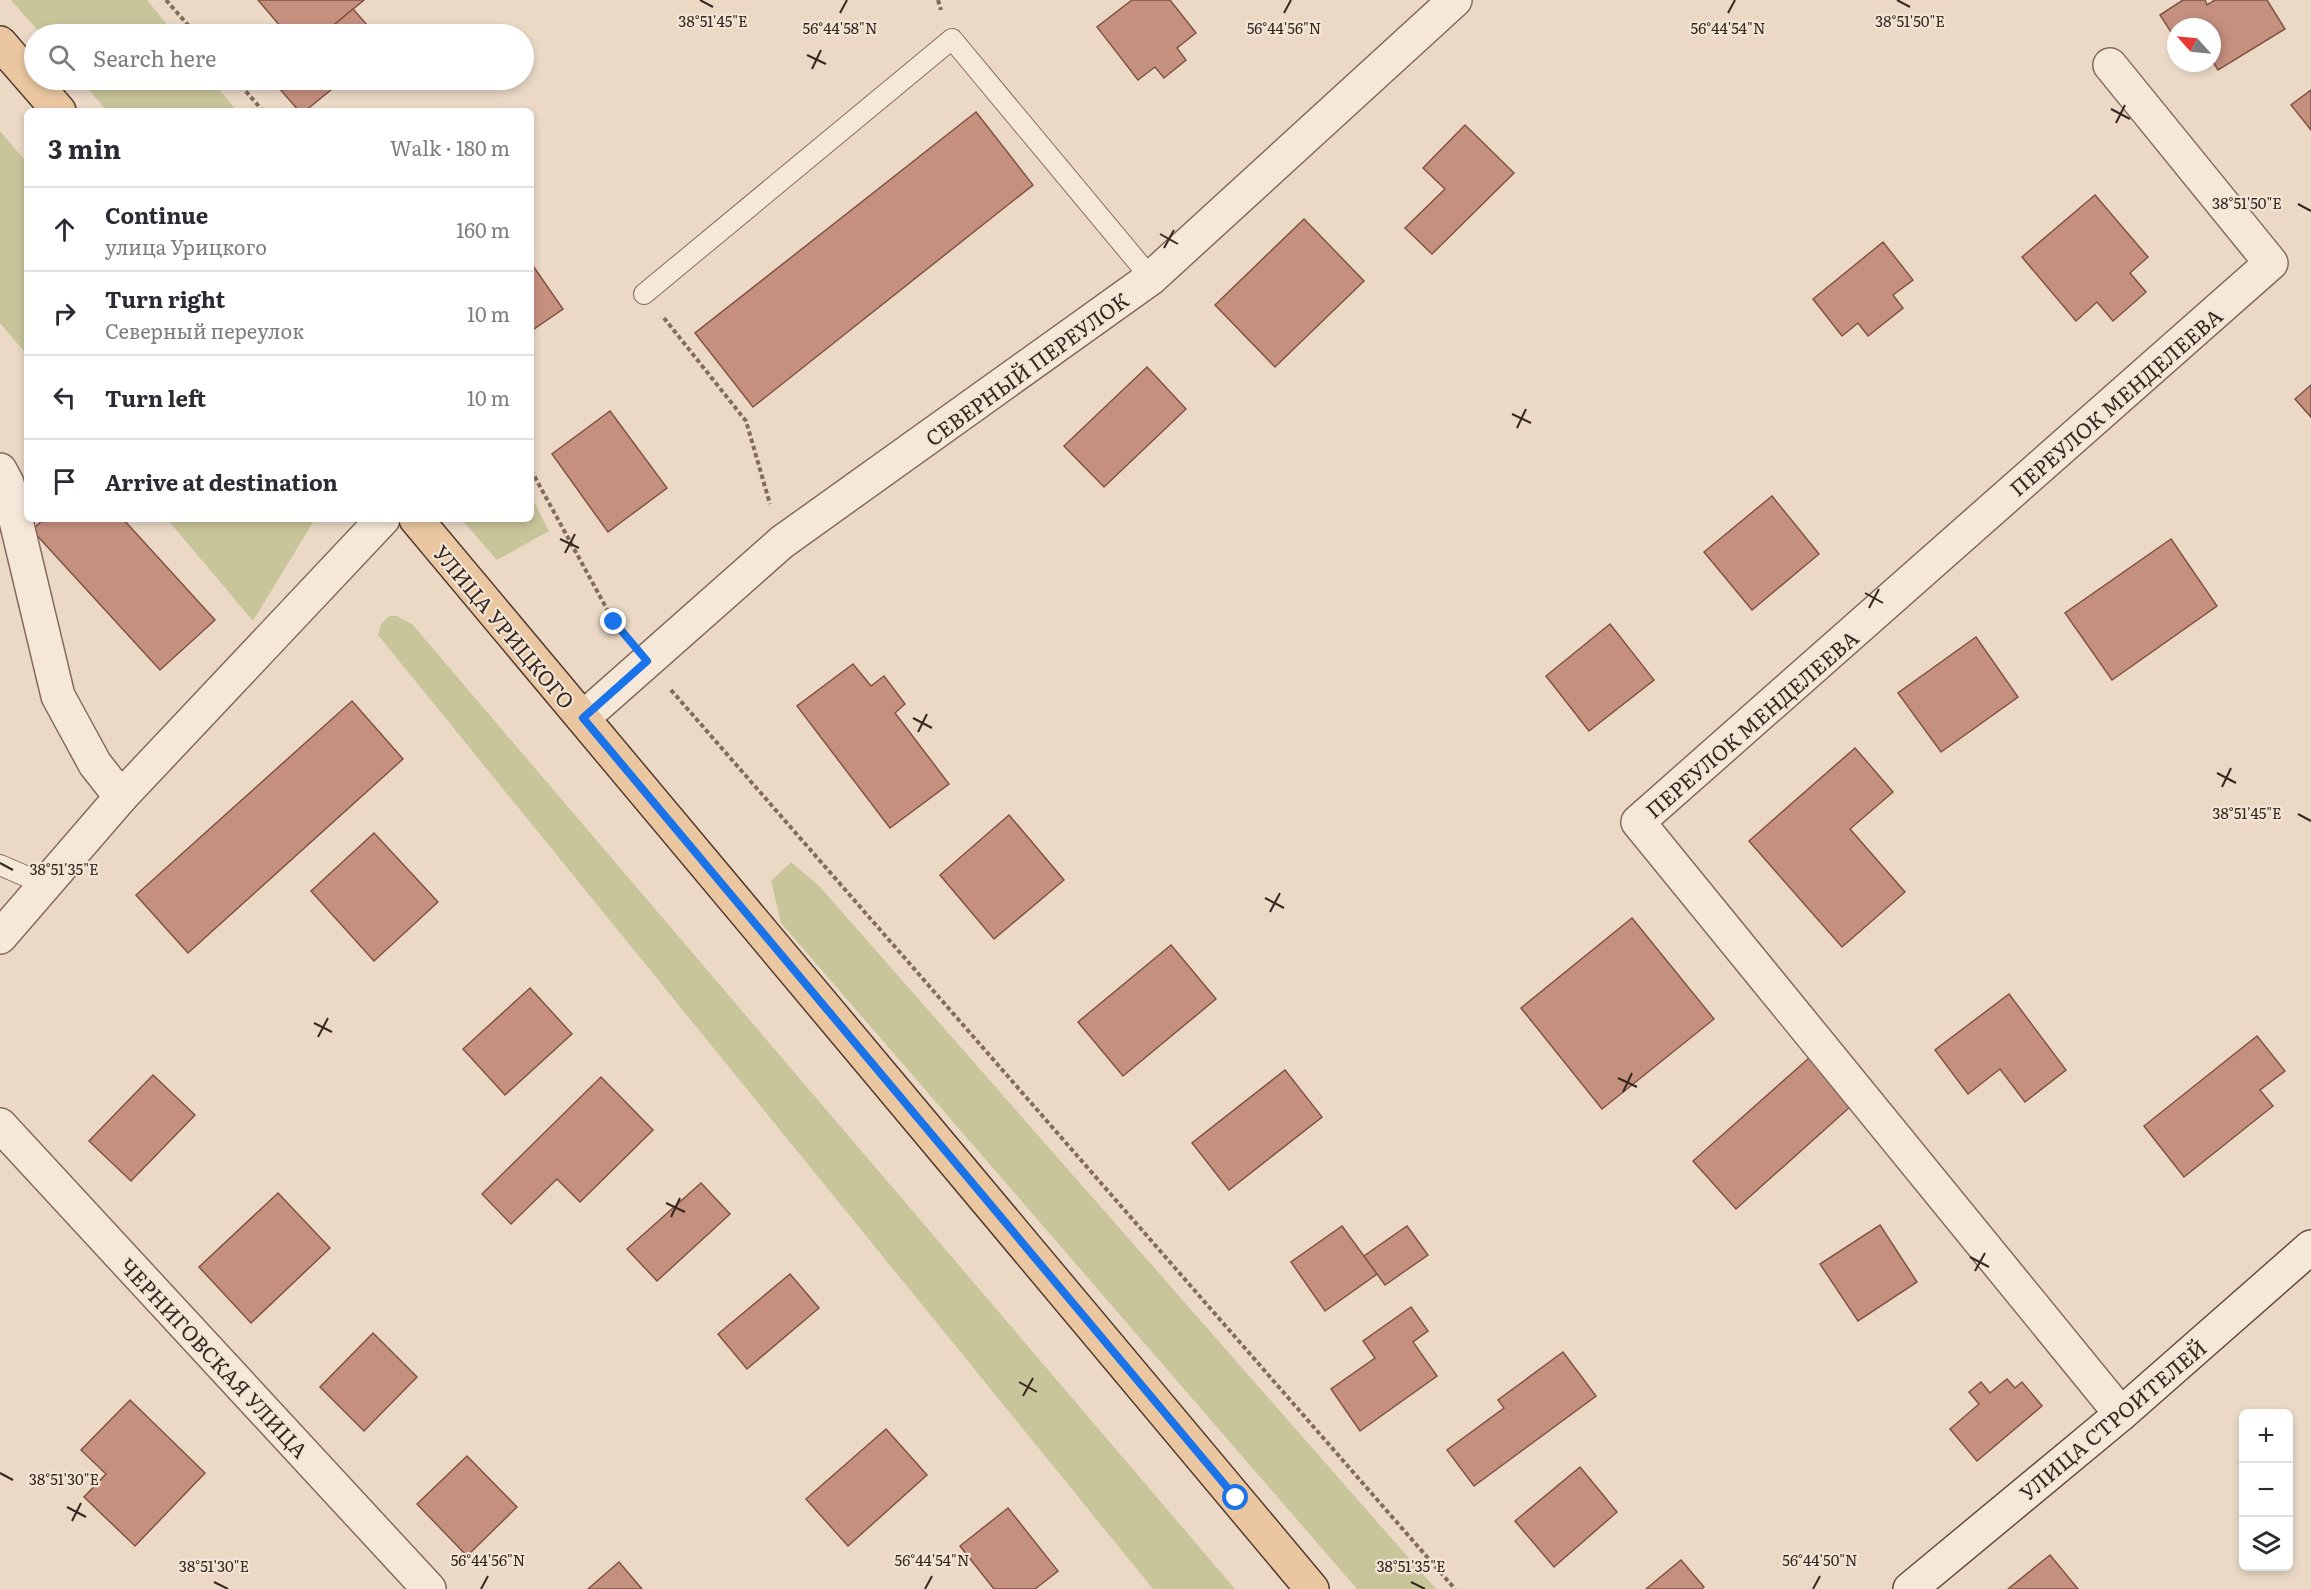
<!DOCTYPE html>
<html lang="en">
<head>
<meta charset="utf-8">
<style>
  :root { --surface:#fff; --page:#f2f2f3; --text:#2b2b33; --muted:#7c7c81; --line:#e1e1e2 }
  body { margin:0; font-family:Literata,serif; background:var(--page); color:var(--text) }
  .controls { position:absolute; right:18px; bottom:18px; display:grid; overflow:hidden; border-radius:9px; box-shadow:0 3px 9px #0003 }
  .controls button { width:54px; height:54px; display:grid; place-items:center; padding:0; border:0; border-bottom:2px solid var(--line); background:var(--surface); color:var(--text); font:30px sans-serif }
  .compass { position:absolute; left:2167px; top:18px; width:54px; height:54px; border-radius:50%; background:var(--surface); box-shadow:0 3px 9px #0003; rotate:297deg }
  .stop { position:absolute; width:18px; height:18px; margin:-14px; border:4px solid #1a73e8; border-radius:50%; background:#fff }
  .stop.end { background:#1a73e8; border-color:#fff; box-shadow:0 2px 6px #0008 }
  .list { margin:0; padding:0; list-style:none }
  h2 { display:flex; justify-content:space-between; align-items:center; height:78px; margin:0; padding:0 24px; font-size:26px }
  h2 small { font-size:20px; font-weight:400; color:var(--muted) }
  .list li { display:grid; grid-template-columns:39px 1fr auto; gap:18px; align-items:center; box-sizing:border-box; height:84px; padding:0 24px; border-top:2px solid var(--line) }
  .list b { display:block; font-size:22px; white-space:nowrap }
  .list p { margin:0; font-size:20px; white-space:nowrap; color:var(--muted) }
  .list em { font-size:20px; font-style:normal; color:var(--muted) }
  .icon { flex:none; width:33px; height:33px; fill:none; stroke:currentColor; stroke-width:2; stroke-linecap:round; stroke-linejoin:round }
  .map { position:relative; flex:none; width:2311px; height:1589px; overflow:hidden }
  .search { position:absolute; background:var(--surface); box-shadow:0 3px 9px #0003; left:24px; top:24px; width:510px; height:66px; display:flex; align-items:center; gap:15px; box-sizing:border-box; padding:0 21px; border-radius:33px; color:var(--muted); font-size:22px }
  .panel { position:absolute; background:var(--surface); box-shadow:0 3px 9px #0003; left:24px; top:108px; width:510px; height:414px; border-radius:9px }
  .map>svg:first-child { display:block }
  .green { fill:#c8c59b }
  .building { fill:#c6907f; stroke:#825345; stroke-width:1.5 }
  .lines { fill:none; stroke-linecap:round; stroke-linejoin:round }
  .lane-casing { stroke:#846b5d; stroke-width:22 }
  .street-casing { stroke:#846b5d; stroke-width:36 }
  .secondary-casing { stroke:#664d40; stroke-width:36 }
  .primary-casing { stroke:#533b31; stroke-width:36 }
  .path { stroke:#846b5d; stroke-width:4; stroke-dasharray:4.5 3; stroke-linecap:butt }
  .lane { stroke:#f6e8d9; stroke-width:20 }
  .street { stroke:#f6e8d9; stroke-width:33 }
  .secondary { stroke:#f6e8d9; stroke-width:33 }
  .primary { stroke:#eac7a1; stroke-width:33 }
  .route { stroke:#1a73e8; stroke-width:8 }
  .ticks { fill:none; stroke:#362720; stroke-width:2 }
  .labels { text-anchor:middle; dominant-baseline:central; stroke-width:4.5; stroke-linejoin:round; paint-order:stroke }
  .street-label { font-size:21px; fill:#362720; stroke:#f3e5d5 }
  .ticks-label { font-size:15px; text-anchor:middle; fill:#362720; stroke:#f3e5d5; stroke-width:4.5; stroke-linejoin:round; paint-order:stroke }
</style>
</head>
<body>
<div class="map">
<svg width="2311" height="1589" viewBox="0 0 2311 1589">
  <rect width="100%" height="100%" fill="#ebd9c6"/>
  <g class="green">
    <polygon points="11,0 147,0 175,34 41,34"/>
    <polygon points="80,80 211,80 237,111 107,111"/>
    <polygon points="0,131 27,163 27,355 0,323"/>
    <polygon points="531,496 549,531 497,560 461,519 531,519"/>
    <polygon points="167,519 315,519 253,621"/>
    <polygon points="389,616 397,616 412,624 1235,1589 1153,1589 378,635 381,624"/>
    <polygon points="791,862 817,884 836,905 1436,1589 1357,1589 781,923 771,881"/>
  </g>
  <g class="building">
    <polygon points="258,0 364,0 323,34 287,34"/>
    <polygon points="1132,0 1170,0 1196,33 1177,48 1186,60 1164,78 1155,67 1138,80 1097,27"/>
    <polygon points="2183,0 2205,0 2207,5 2215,0 2267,0 2285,29 2218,70 2212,60 2212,27 2176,27 2176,40 2160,15"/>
    <polygon points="353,9 375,34 323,34"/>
    <polygon points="272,80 343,80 305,111 299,111"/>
    <polygon points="2311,90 2311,130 2291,105"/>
    <polygon points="976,112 1033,185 753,407 695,333"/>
    <polygon points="1465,125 1514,173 1432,254 1405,228 1445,189 1423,168"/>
    <polygon points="2095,195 2148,257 2130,273 2146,292 2113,321 2097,302 2076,321 2022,257"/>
    <polygon points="1304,219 1364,281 1275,367 1215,305"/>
    <polygon points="1883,242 1913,280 1893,295 1903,308 1868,336 1858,323 1842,336 1813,299"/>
    <polygon points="531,263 563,309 531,331"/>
    <polygon points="1147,367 1186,409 1104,487 1064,446"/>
    <polygon points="2311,385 2311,417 2295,399"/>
    <polygon points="610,411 667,488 608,532 552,454"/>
    <polygon points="1772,496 1819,554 1752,610 1704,552"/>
    <polygon points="44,519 123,519 215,620 160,670 32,530"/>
    <polygon points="2171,539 2217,606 2112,680 2065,613"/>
    <polygon points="1610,624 1654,680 1589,731 1546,676"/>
    <polygon points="1976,637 2018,697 1941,752 1898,693"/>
    <polygon points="853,664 871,686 884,676 905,704 895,713 949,784 890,828 797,706"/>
    <polygon points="352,701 403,759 188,953 136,895"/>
    <polygon points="1855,748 1893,792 1850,829 1905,892 1842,947 1749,841"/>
    <polygon points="1009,815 1064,880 994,939 940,875"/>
    <polygon points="374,833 438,902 374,961 311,891"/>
    <polygon points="1632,918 1714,1019 1602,1109 1521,1008"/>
    <polygon points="1171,945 1216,999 1123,1076 1078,1022"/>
    <polygon points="530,988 572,1034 505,1095 463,1049"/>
    <polygon points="2009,994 2066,1070 2025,1102 2000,1069 1968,1094 1935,1050"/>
    <polygon points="2257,1036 2285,1071 2260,1090 2273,1106 2184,1177 2144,1126"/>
    <polygon points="1809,1058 1851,1106 1736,1209 1693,1161"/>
    <polygon points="1285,1070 1322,1117 1229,1190 1192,1143"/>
    <polygon points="153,1075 195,1115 131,1181 89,1141"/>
    <polygon points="601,1077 653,1130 580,1202 557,1179 511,1224 482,1194"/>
    <polygon points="701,1183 730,1214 657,1281 627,1249"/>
    <polygon points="278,1193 330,1248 251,1323 199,1267"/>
    <polygon points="1880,1225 1917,1282 1858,1321 1820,1264"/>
    <polygon points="1342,1226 1377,1274 1325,1311 1291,1262"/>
    <polygon points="1407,1226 1428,1255 1385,1285 1364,1256"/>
    <polygon points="790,1274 819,1308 747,1369 718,1334"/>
    <polygon points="1411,1307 1428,1331 1413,1342 1437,1376 1360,1431 1331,1389 1375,1358 1363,1341"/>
    <polygon points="373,1333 417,1377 364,1431 320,1387"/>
    <polygon points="1563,1352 1596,1396 1474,1486 1447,1450 1504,1408 1498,1400"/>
    <polygon points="2007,1379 2015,1388 2022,1382 2042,1406 1977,1461 1950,1429 1979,1404 1969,1392 1981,1382 1990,1393"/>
    <polygon points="130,1400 205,1473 135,1546 84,1497 106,1474 81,1450"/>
    <polygon points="886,1429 927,1475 848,1546 806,1499"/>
    <polygon points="467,1456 517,1507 467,1556 417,1504"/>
    <polygon points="1580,1467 1617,1512 1554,1567 1515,1521"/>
    <polygon points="1008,1508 1058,1571 1035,1589 994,1589 960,1546"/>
    <polygon points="2050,1555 2078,1589 2008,1589"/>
    <polygon points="1681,1560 1704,1587 1702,1589 1646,1589"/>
    <polygon points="619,1562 642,1589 588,1589"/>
  </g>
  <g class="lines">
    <g class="lane-casing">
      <g id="lane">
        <polyline points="644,294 952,39 1151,278"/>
        <polyline points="0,865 44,884"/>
      </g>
    </g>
    <g class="street-casing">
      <g id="street">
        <polyline points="2110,65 2271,263 1638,822 2121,1414"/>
        <polyline points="0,470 7,483 58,696 95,764 121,797"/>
        <polyline points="583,718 782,542 1151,278 1455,0"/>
        <polyline points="0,937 121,797 383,519"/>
        <polyline points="0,1125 429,1589"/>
      </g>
    </g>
    <g class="secondary-casing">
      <polyline id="secondary" points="1910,1589 2121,1414 2311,1247"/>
    </g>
    <g class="primary-casing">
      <g id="primary">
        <polyline points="0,43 59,111"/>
        <polyline points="416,519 1312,1589"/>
      </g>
    </g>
    <g class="path">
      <polyline points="166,0 196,34"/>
      <polyline points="938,0 941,10"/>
      <polyline points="236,80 263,111"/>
      <polyline points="664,318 746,421 770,504"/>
      <polyline points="531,470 614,622 622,631"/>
      <polyline points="671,690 1455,1589"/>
    </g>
    <use href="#lane" class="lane"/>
    <use href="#street" class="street"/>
    <use href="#secondary" class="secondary"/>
    <use href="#primary" class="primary"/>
  </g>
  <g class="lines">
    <polyline class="route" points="614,622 647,661 583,718 1236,1498"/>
  </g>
  <path class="ticks" d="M700,0L713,7M1897,0L1910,7M840,13L847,0M1284,13L1291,0M1728,13L1735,0M807,55L826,64M812,69L821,50M2111,109L2130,119M2116,123L2125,105M2298,204L2311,211M1160,234L1178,244M1164,248L1174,230M1512,414L1531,423M1517,428L1526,409M560,539L579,548M565,553L575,534M1865,593L1883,603M1869,608L1879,589M913,718L932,728M918,732L927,714M2217,773L2236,783M2222,787L2231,768M2298,814L2311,821M0,863L13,870M1265,898L1284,908M1270,912L1280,893M314,1023L332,1032M318,1037L328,1018M1618,1078L1637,1087M1623,1092L1632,1073M666,1203L685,1212M671,1217L680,1198M1970,1257L1989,1267M1975,1271L1985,1253M1019,1382L1037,1392M1023,1396L1033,1378M0,1473L13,1480M67,1507L86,1517M72,1521L81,1503M214,1582L228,1589M1411,1582L1425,1589M481,1589L488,1576M925,1589L932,1576M1813,1589L1820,1576"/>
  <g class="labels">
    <g class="street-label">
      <text transform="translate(1026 368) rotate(-36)">СЕВЕРНЫЙ ПЕРЕУЛОК</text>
      <text transform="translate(2115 401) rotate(-41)">ПЕРЕУЛОК МЕНДЕЛЕЕВА</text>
      <text transform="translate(505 626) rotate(50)">УЛИЦА УРИЦКОГО</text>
      <text transform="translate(1751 723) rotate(-41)">ПЕРЕУЛОК МЕНДЕЛЕЕВА</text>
      <text transform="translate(215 1357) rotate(47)">ЧЕРНИГОВСКАЯ УЛИЦА</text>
      <text transform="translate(2112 1419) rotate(-40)">УЛИЦА СТРОИТЕЛЕЙ</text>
    </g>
  </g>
  <g class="ticks-label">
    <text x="1910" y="27">38°51'50"E</text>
    <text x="713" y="27">38°51'45"E</text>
    <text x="840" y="34">56°44'58"N</text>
    <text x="1284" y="34">56°44'56"N</text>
    <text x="1728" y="34">56°44'54"N</text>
    <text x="2247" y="209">38°51'50"E</text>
    <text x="2247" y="819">38°51'45"E</text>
    <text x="64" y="875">38°51'35"E</text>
    <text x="64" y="1485">38°51'30"E</text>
    <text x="488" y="1566">56°44'56"N</text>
    <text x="932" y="1566">56°44'54"N</text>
    <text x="1820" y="1566">56°44'50"N</text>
    <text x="214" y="1572">38°51'30"E</text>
    <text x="1411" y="1572">38°51'35"E</text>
  </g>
</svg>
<div class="controls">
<button>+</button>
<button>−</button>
<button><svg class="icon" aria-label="layers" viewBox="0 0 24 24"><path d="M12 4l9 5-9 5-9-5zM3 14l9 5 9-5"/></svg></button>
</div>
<svg class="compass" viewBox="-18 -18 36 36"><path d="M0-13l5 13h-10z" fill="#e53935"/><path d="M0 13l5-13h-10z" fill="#7c7c81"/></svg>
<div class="stop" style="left:1236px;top:1498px"></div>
<div class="stop end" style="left:614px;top:622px"></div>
<div class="search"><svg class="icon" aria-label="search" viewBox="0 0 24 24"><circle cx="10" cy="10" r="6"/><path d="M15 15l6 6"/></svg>Search here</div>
<section class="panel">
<h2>3 min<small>Walk · 180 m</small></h2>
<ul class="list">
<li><svg class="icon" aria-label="ahead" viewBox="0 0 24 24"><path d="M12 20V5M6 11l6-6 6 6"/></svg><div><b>Continue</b><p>улица Урицкого</p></div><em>160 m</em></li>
<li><svg class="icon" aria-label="right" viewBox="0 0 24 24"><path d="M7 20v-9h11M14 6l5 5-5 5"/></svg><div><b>Turn right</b><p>Северный переулок</p></div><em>10 m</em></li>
<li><svg class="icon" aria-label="left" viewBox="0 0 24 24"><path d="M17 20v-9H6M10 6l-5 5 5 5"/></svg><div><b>Turn left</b></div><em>10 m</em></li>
<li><svg class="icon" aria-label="arrive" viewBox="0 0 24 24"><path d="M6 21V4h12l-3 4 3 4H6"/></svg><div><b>Arrive at destination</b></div></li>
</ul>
</section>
</div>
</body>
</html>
